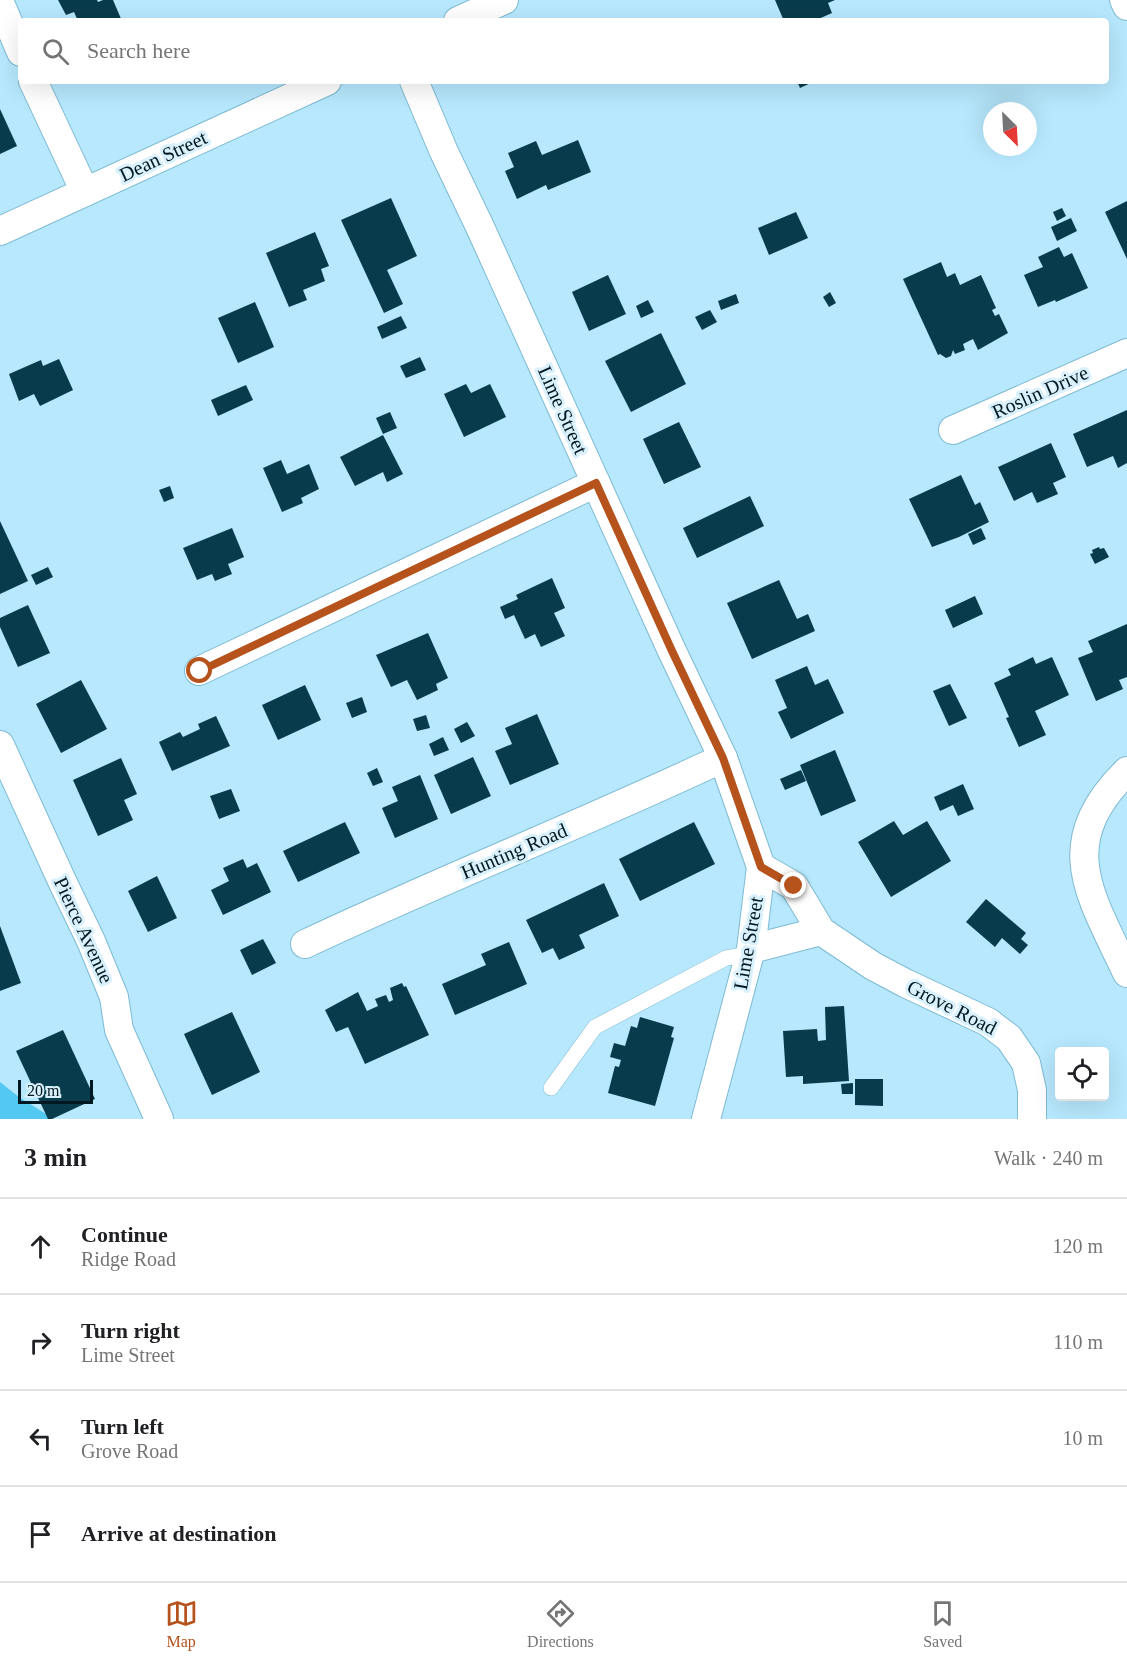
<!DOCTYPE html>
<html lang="en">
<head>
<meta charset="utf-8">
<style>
  :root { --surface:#fff; --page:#f6f6f6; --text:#202124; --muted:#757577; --line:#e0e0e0; --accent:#b6531c }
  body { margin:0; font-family:Georgia,serif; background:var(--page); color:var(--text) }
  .controls { position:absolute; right:18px; bottom:18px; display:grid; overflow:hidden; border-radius:6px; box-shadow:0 6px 24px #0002 }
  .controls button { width:54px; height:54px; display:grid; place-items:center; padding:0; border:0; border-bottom:2px solid var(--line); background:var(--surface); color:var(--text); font:30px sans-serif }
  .compass { position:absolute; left:983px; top:102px; width:54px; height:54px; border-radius:50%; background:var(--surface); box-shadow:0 6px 24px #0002; rotate:156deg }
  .scale { position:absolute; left:18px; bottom:15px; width:75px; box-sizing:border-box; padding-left:6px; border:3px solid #001821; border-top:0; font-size:16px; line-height:21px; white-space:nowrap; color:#001821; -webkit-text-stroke:4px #d9f1fc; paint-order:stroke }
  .stop { position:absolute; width:18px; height:18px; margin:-14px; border:4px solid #b6531c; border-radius:50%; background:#fff }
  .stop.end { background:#b6531c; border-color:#fff; box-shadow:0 2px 6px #0008 }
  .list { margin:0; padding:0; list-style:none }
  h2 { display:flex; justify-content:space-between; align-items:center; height:78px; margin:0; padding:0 24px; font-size:26px }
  h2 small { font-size:20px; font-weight:400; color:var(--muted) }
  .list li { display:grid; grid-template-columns:39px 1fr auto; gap:18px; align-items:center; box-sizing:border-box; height:96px; padding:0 24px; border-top:2px solid var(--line) }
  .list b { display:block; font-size:22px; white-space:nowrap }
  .list p { margin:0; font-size:20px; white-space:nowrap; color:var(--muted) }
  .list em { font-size:20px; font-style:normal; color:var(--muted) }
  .icon { flex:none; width:33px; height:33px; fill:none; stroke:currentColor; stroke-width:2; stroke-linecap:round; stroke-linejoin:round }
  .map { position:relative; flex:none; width:1127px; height:1119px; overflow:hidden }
  .search { position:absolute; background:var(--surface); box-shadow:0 6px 24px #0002; left:18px; right:18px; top:18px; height:66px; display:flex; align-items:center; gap:15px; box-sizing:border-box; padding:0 21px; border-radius:6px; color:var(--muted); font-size:22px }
  .sheet { height:462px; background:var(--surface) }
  nav { display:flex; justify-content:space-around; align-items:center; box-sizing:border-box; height:84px; border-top:2px solid var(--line); background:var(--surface); font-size:16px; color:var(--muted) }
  nav a { display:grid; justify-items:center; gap:3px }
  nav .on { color:var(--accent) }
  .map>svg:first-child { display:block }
  .green { fill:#53c8f1 }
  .building { fill:#083b4c }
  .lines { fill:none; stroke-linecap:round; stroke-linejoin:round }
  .lane-casing { stroke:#7dbad3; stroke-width:16 }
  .street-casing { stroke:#7dbad3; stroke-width:30 }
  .lane { stroke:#fff; stroke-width:15 }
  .street { stroke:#fff; stroke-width:28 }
  .route { stroke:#b6531c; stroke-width:8 }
  .labels { text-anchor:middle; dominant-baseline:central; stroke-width:6; stroke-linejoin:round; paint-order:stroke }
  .street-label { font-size:20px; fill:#001821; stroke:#d9f1fc }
</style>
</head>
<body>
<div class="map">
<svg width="1127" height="1119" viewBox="0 0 1127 1119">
  <rect width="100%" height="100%" fill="#b7e8fd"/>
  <polygon class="green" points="0,1082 19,1097 54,1119 0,1119"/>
  <g class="building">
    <polygon points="58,0 97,0 98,2 103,0 113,0 122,21 78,21 74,12 66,15"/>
    <polygon points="775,0 835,0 828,3 832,13 814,21 784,21"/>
    <polygon points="797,81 815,81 800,88"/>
    <polygon points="0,109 17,146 0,154"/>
    <polygon points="578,140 591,172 548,190 546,185 517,199 505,171 514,167 508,153 536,141 542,155"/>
    <polygon points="391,198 417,256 387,270 403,304 384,313 341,220"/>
    <polygon points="1127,201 1127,259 1105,212"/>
    <polygon points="1062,208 1066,216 1057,221 1053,212"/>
    <polygon points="796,212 808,238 769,255 758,228"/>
    <polygon points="1071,218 1077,231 1057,241 1051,227"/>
    <polygon points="315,232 329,266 321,269 325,281 303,290 307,300 289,307 266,253"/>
    <polygon points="1059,247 1064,257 1072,253 1088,288 1056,302 1055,300 1038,307 1024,275 1043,267 1038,257"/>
    <polygon points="941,262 947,277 955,273 960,285 981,275 996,308 992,310 995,316 999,314 1008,333 978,350 973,339 963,344 965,350 955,354 953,350 951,356 946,358 940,354 938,355 903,279"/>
    <polygon points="608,275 626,314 589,331 572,292"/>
    <polygon points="830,292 836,303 829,307 823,297"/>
    <polygon points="736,294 739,303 721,310 718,301"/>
    <polygon points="648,300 654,312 641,318 636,306"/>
    <polygon points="255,302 274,347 238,363 218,318"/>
    <polygon points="710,310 717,322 702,330 695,317"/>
    <polygon points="401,316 407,328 382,339 377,327"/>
    <polygon points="661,333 686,384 631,412 605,361"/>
    <polygon points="420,357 426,370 406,378 400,366"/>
    <polygon points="59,359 73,390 40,406 34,394 19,401 9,374 41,360 43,366"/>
    <polygon points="466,384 471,393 490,384 506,417 464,437 444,394"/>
    <polygon points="246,385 253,400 218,416 211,400"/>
    <polygon points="1127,410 1127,463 1118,468 1113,456 1087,467 1073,434"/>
    <polygon points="390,412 397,428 383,434 376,418"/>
    <polygon points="679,422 701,467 664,484 643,439"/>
    <polygon points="383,435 403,474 387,482 383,472 355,486 340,457"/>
    <polygon points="1051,443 1066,477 1053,483 1058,494 1037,503 1032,492 1014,501 998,467"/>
    <polygon points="281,460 287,474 309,464 319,489 301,498 303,503 282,512 263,468"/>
    <polygon points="961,475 975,505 980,502 989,522 959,537 932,547 909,499"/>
    <polygon points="170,486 174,498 164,502 159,490"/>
    <polygon points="750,496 764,526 697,558 683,528"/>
    <polygon points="0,521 28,581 0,594"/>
    <polygon points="232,528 244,557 228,564 232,574 215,581 212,574 197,580 183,548"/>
    <polygon points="981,528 986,539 973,545 968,534"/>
    <polygon points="1099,547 1100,549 1104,548 1109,557 1095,564 1090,554 1093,553 1092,550"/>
    <polygon points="48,567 53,577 36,585 31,575"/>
    <polygon points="552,578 565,608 554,613 565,636 541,647 535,634 525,639 514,615 505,619 500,607 518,599 516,595"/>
    <polygon points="779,580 797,619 808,614 815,631 752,659 727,603"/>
    <polygon points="975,596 983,614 953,628 945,610"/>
    <polygon points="28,605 50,653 18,667 0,627 0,618"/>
    <polygon points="1127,624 1127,677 1119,680 1123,689 1096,701 1078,658 1093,652 1088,641"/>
    <polygon points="428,633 448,678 436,684 438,690 417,700 407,680 391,687 376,655"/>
    <polygon points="1033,657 1036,664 1052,657 1069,695 1035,711 1046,735 1019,747 1006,718 1009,717 994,683 1011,675 1008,669"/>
    <polygon points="807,666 815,685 828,679 844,713 791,739 778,712 787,708 775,680"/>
    <polygon points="81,680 107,729 61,753 36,704"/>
    <polygon points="950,684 967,718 949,726 933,691"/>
    <polygon points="305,685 321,720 278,740 262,705"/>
    <polygon points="362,697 367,712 352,718 346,703"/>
    <polygon points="537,714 559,764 510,785 495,751 512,744 505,728"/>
    <polygon points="426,715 430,728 417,731 413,719"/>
    <polygon points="216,716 230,746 172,771 159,742 180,732 183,737 200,729 198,724"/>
    <polygon points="467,722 475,736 461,743 454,729"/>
    <polygon points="443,737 449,750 434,756 429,744"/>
    <polygon points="835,750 856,801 821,816 800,765"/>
    <polygon points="473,757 491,796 451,814 434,775"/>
    <polygon points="121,758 137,794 124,800 133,820 98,836 73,780"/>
    <polygon points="377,768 383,782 373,786 367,773"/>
    <polygon points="801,770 806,781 785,790 780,779"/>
    <polygon points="420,775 438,819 395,838 382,808 398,801 392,787"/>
    <polygon points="963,784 974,809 958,816 953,805 940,811 934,797"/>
    <polygon points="231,789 240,811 219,819 210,796"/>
    <polygon points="894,821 903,835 927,821 951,861 891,897 858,842"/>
    <polygon points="345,822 360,853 298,882 283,851"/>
    <polygon points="694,822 715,864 640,901 619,859"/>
    <polygon points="243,859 247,868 257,863 271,892 223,915 211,890 229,881 223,868"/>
    <polygon points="157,876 177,918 148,932 128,891"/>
    <polygon points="604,883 619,916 579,935 585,948 559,960 553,948 542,953 526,920"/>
    <polygon points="986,899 1026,933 1021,939 1028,945 1020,954 1002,938 995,947 966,922"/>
    <polygon points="0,926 21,983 0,991"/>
    <polygon points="263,939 276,963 252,975 240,950"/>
    <polygon points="509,942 527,984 455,1015 442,984 486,965 481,954"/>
    <polygon points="402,983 404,987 406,986 429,1035 365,1064 348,1027 336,1032 325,1010 358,992 367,1011 378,1006 375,999 386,995 389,1002 393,1000 390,988"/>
    <polygon points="844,1006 849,1081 803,1084 803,1076 786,1077 783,1031 817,1029 818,1041 826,1040 825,1007"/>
    <polygon points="232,1012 260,1072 212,1095 184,1034"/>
    <polygon points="640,1017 674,1027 671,1037 674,1038 655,1106 608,1093 615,1066 619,1067 621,1060 610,1057 614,1043 625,1046 631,1026 637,1028"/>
    <polygon points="63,1030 95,1099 52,1119 48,1119 16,1051"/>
    <polygon points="855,1079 883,1079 883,1106 855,1105"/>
    <polygon points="853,1083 853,1094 842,1094 841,1084"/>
  </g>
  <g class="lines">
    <g class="lane-casing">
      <polyline id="lane" points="551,1088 595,1027 726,958 749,954"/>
    </g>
    <g class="street-casing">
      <g id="street">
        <polyline points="1124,0 1127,6"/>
        <polyline points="0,3 21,52"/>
        <polyline points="458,21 504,0"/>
        <polyline points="33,81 85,192"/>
        <polyline points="414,81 444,152 480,227 672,651 723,758 761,867 751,949 706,1119"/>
        <polyline points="0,231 327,81"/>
        <polyline points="953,430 1127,353"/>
        <polyline points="199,671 596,483"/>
        <polyline points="0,745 63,883 91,941 114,997 119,1030 159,1119"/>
        <path d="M1127,771C1053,844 1090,894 1127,973"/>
        <polyline points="761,867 794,886 821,931 873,966 905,983 988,1022 1009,1038 1026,1063 1032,1090 1032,1119"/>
        <path d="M305,944C443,879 585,823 723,758"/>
        <polyline points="751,949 821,931"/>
      </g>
    </g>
    <use href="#lane" class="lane"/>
    <use href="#street" class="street"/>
  </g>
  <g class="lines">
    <polyline class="route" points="200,671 596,483 672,651 723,758 761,867 794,886"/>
  </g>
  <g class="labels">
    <g class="street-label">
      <text transform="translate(163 156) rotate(-25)">Dean Street</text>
      <text transform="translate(1040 392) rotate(-24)">Roslin Drive</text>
      <text transform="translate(563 410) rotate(66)">Lime Street</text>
      <text transform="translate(514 851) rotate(-23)">Hunting Road</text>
      <text transform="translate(84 930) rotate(65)">Pierce Avenue</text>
      <text transform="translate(748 943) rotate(-80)">Lime Street</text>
      <text transform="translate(952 1007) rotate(27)">Grove Road</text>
    </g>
  </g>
</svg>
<div class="controls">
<button><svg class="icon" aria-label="locate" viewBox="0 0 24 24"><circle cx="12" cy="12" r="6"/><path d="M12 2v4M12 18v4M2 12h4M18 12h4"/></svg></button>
</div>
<svg class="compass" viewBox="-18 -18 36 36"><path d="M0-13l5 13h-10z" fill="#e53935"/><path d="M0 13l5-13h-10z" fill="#757577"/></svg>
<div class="scale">20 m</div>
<div class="stop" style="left:200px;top:671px"></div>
<div class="stop end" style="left:794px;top:886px"></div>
<div class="search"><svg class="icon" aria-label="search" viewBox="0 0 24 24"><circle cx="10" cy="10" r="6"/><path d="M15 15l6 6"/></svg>Search here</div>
</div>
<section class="sheet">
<h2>3 min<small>Walk · 240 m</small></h2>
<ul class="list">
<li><svg class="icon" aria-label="ahead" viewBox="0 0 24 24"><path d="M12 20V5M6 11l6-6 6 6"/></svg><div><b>Continue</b><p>Ridge Road</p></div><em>120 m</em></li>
<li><svg class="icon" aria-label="right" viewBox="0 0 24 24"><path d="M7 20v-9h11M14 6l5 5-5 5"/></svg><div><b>Turn right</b><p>Lime Street</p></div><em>110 m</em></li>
<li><svg class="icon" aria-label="left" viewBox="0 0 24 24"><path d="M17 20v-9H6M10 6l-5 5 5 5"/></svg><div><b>Turn left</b><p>Grove Road</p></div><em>10 m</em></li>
<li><svg class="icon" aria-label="arrive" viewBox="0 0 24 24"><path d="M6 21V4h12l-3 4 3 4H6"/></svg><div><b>Arrive at destination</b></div></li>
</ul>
</section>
<nav>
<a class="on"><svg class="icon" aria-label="map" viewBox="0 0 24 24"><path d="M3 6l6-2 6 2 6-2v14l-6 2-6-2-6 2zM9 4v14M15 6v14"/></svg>Map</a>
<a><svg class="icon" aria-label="directions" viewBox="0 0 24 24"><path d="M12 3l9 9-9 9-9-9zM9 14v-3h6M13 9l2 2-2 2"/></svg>Directions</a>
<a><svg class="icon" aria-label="saved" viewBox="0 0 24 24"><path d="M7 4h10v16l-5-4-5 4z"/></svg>Saved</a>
</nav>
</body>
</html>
